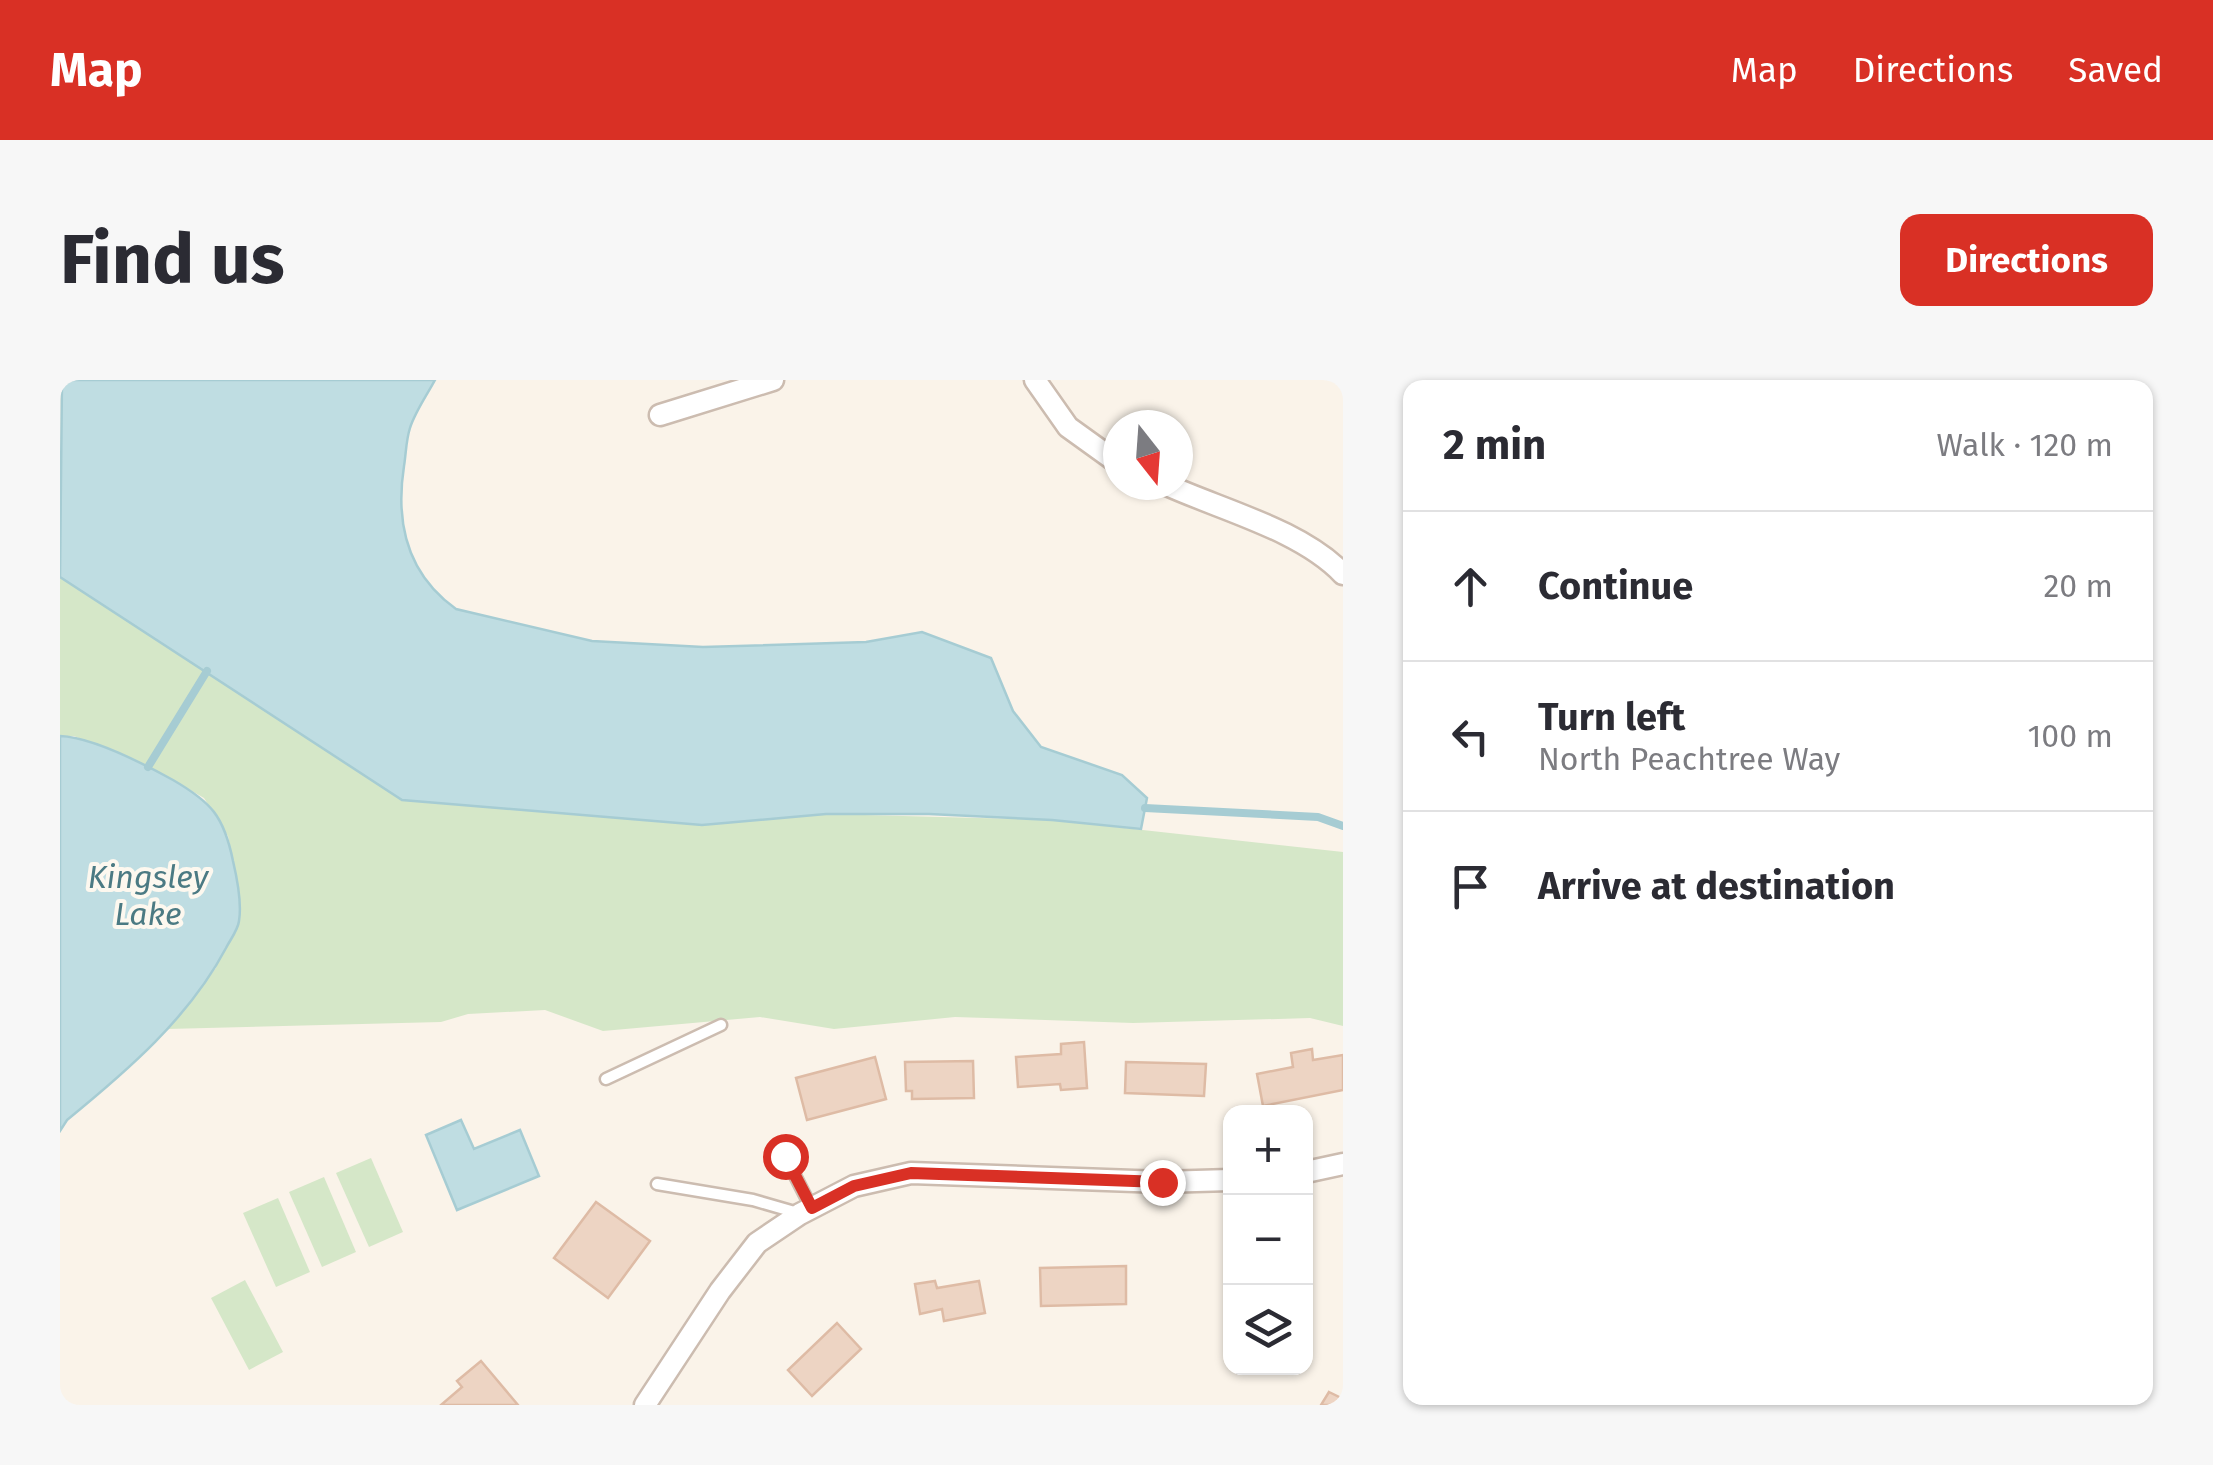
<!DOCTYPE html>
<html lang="en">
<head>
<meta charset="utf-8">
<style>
  :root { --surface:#fff; --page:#f7f7f7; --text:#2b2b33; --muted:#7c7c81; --line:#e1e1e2; --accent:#d93025 }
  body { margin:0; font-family:"Fira Sans",sans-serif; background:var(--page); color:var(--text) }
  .controls { position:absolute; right:30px; bottom:30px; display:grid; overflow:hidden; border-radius:20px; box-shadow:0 2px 8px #0004 }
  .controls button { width:90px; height:90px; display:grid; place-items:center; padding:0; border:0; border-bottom:2px solid var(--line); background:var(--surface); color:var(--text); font:50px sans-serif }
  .compass { position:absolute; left:1043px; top:30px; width:90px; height:90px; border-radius:50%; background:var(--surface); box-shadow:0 2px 8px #0004; rotate:163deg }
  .stop { position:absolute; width:30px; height:30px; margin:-22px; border:8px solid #d93025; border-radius:50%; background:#fff }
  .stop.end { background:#d93025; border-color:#fff; box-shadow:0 2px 10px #0008 }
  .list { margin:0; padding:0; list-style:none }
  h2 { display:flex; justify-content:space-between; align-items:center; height:130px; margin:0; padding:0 40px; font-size:42px }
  h2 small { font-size:32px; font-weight:400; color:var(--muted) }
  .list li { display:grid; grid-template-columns:65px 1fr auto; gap:30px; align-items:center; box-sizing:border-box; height:150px; padding:0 40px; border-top:2px solid var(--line) }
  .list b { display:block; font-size:38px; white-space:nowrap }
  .list p { margin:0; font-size:32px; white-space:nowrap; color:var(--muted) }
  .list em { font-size:32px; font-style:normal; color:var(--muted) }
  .icon { flex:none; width:55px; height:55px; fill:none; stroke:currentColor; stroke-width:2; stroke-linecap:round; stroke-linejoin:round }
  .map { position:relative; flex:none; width:1283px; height:1025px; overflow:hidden; border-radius:20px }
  header { display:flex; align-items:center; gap:60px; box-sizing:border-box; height:140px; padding:0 50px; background:var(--accent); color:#fff }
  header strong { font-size:48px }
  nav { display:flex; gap:55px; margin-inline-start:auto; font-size:35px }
  .intro { display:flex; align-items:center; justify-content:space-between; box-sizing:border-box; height:240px; padding:0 60px }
  h1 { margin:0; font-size:70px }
  .button { padding:25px 45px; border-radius:20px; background:var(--accent); color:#fff; font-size:35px; font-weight:700 }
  main { display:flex; gap:60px; padding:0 60px }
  aside { flex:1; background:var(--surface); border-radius:20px; box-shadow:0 2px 8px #0004 }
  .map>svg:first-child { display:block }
  .green { fill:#d5e7c8 }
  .water { fill:#bfdde2; stroke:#a6ccd3; stroke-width:2.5 }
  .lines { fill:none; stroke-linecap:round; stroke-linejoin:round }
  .stream { stroke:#a6ccd3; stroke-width:8 }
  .building { fill:#edd4c3; stroke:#debba5; stroke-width:2.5 }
  .service-casing { stroke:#ccbcb0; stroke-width:15 }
  .minor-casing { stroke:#ccbcb0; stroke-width:25 }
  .service { stroke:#fff; stroke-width:10 }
  .minor { stroke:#fff; stroke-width:20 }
  .route { stroke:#d93025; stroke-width:12 }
  .labels { text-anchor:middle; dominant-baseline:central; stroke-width:8; stroke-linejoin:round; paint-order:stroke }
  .water-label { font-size:32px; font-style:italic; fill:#4b7a83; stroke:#fdf8ef }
</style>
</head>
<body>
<header>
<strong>Map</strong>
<nav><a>Map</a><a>Directions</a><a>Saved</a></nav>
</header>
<div class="intro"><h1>Find us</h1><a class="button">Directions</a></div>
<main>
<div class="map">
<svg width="1283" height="1025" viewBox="0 0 1283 1025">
  <rect width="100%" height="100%" fill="#faf3e9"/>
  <g class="green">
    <polygon points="0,197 343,420 642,445 766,434 992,440 1283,472 1283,646 1250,638 1073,643 895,637 774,649 700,637 543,651 485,630 408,634 381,642 107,649 156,588 176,495 168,456 144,418 99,392 52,372 14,356 0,356"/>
    <polygon points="311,778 343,852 309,867 276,793"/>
    <polygon points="264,797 296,872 262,887 229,812"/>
    <polygon points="218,818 250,892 216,907 183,833"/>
    <polygon points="185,900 223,972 189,990 151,918"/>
  </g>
  <g class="water">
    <path d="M2,0H375C367,15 355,32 350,48C346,60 346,74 344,86C335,144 347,194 396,229L532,261L643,267L806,262L862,252L931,278L953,331L981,367L1062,395L1087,418L1081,449L992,440L869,434H766L642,445L342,420L0,197Z"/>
    <path d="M0,356C32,357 84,384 113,400C151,422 164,436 173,481C177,498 182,523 179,541C178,550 170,560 166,568C129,638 67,691 7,740L0,751Z"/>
    <polygon points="401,740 414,769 460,750 479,796 397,830 366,755"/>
  </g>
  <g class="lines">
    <g class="stream">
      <polyline points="88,387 147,291"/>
      <polyline points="1085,428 1258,437 1283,446"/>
    </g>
  </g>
  <g class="building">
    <polygon points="1024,662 1027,708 1001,710 1000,704 958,707 956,677 1001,674 1001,664"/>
    <polygon points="1252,669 1253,680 1283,675 1283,710 1203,726 1197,694 1233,687 1231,673"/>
    <polygon points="815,677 826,719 747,740 736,698"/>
    <polygon points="913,681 914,718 852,719 852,711 846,711 845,682"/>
    <polygon points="1066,682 1146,684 1144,716 1065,713"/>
    <polygon points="536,822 590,861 548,918 494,878"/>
    <polygon points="1066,886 1066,924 981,926 980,888"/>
    <polygon points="875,901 877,908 919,901 925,933 884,941 882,929 860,934 855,904"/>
    <polygon points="777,943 801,969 752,1016 728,990"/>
    <polygon points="421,981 458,1025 381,1025 402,1007 397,1001"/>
    <polygon points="1269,1012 1283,1019 1283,1025 1261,1025"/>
  </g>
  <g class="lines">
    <g class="service-casing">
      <g id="service">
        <polyline points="546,699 661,645"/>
        <polyline points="725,776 751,827"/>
        <polyline points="597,804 693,820 738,833"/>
      </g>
    </g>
    <g class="minor-casing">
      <g id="minor">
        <polyline points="975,0 1008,47 1058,83"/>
        <polyline points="600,35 713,0"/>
        <path d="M1107,105C1162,130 1241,150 1283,194"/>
        <polyline points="1246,792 1283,784"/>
        <polyline points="585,1025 660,911 697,863 740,834 794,806 851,793 1102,802 1170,800"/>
      </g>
    </g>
    <use href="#service" class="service"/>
    <use href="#minor" class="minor"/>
  </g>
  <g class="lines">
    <polyline class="route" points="725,776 752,828 794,806 851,793 1102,802"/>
  </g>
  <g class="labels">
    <g class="water-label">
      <text x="88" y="497">Kingsley<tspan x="88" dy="37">Lake</tspan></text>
    </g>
  </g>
</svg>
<div class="controls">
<button>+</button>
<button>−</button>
<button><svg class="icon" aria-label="layers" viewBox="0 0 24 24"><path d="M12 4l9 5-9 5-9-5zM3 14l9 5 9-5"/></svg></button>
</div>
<svg class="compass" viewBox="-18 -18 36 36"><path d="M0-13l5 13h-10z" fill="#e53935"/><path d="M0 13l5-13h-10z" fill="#7c7c81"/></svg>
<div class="stop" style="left:725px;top:776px"></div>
<div class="stop end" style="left:1102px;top:802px"></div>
</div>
<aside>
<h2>2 min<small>Walk · 120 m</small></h2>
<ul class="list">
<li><svg class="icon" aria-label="ahead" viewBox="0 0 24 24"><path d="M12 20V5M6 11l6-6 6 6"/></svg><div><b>Continue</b></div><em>20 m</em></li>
<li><svg class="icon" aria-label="left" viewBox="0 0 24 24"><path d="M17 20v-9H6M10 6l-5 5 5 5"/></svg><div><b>Turn left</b><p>North Peachtree Way</p></div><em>100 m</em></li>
<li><svg class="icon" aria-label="arrive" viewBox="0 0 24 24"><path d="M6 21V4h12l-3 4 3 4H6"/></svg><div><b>Arrive at destination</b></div></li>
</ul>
</aside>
</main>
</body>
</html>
